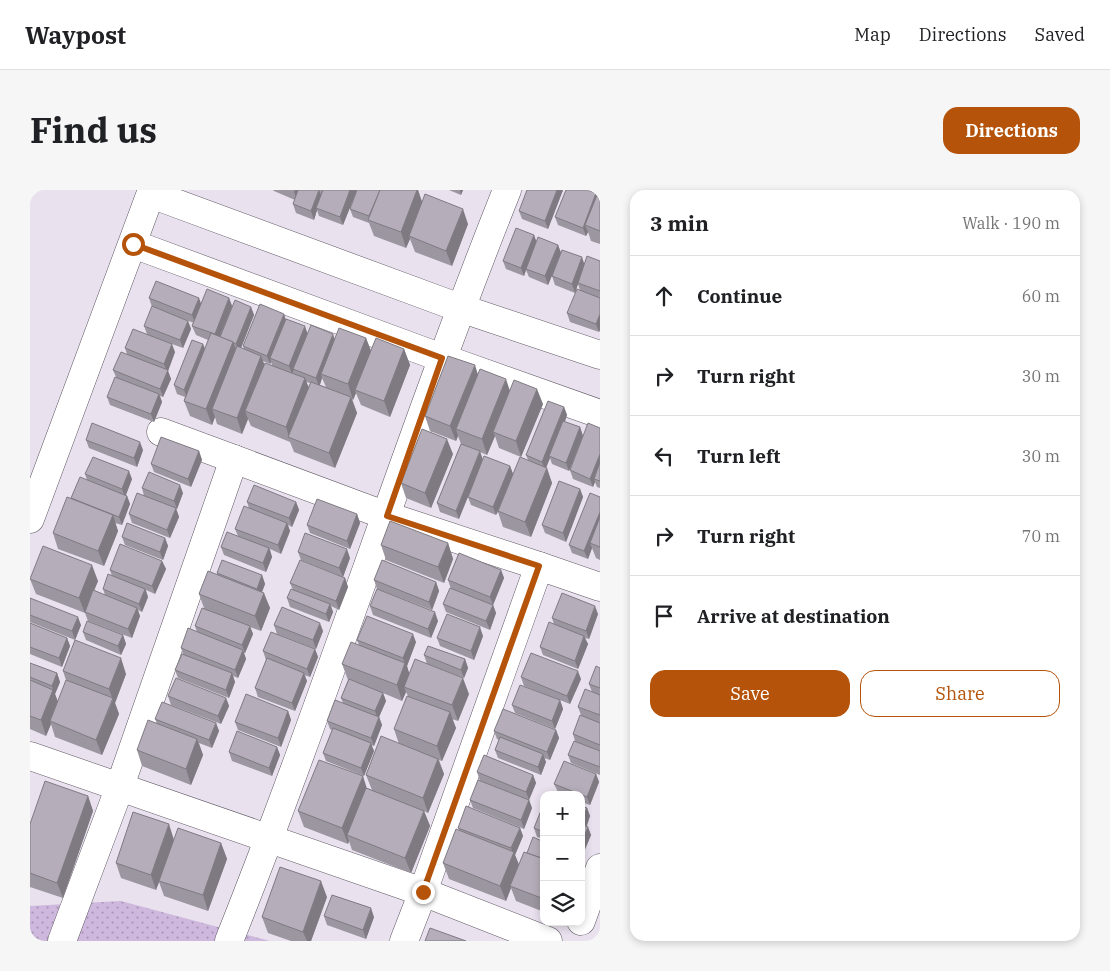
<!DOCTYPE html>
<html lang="en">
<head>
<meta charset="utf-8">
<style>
  :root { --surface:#fff; --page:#f6f6f6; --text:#202124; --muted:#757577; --line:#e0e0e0; --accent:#b45309 }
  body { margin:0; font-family:"IBM Plex Serif",serif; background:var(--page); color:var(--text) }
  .controls { position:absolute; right:15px; bottom:15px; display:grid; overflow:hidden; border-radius:10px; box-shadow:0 2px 8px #0003 }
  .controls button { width:45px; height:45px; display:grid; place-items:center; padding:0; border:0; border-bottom:1px solid var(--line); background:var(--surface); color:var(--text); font:25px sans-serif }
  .stop { position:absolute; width:15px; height:15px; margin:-11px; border:4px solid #b45309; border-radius:50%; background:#fff }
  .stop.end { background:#b45309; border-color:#fff; box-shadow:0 1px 5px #0008 }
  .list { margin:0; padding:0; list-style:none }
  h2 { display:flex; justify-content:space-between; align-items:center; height:65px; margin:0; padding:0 20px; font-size:21px }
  h2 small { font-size:16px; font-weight:400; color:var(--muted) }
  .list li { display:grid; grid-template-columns:32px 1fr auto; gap:15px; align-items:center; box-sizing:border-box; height:80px; padding:0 20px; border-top:1px solid var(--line) }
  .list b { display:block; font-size:19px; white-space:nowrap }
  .list em { font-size:16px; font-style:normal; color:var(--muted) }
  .actions { display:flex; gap:10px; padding:15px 20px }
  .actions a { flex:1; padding:11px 0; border:1px solid var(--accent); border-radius:15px; text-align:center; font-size:18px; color:var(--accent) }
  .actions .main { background:var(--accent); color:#fff }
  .icon { flex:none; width:28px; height:28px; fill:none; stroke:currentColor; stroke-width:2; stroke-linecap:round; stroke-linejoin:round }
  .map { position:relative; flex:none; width:570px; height:751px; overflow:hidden; border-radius:15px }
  header { display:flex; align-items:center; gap:30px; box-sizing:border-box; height:70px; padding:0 25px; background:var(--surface); border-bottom:1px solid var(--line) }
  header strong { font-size:24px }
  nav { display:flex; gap:28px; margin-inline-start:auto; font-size:18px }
  .intro { display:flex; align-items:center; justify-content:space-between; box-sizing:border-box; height:120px; padding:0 30px }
  h1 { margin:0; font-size:35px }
  .button { padding:12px 22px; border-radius:15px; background:var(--accent); color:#fff; font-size:18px; font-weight:700 }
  main { display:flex; gap:30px; padding:0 30px }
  aside { flex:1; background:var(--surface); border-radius:15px; box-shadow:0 2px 8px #0003 }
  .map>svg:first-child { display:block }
  .green { fill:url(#green-dots) }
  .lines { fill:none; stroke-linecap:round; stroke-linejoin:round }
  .street-casing { stroke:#5f5863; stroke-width:29 }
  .street { stroke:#fff; stroke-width:28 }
  .wall { fill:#9c96a0; fill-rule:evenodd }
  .shaded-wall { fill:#7f7a82 }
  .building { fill:#b5aeba; stroke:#7f7a82 }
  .route { stroke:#b45309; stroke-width:6 }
</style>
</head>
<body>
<header>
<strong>Waypost</strong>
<nav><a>Map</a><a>Directions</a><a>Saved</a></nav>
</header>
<div class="intro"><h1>Find us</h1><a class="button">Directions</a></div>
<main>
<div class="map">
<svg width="570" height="751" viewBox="0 0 570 751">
  <defs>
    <pattern id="green-dots" width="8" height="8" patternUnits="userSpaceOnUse" patternTransform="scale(1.25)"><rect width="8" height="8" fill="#cfb8de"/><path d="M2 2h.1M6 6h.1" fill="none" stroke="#a996b5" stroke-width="1.8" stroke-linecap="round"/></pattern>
  </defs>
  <rect width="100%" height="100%" fill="#e9e1ee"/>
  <polygon class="green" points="91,711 240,751 0,751 0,716"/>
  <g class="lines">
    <g class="street-casing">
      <g id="street">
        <polyline points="121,4 430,118 570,165"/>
        <polyline points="103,54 412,168 570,224"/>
        <polyline points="131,242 357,326 509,376"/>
        <polyline points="0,329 122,0"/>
        <polyline points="0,566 393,702 518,751"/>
        <polyline points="551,731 570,678"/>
        <polyline points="32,751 89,599 204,269"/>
        <path d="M199,751C298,503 378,248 477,0"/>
        <polyline points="374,751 393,702 509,376 570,397"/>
      </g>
    </g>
    <use href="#street" class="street"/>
  </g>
  <g class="wall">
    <polygon points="243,0 327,0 313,35 289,26 287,20 284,30 266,23 263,14 265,10 244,1"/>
    <polygon points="388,0 392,12 438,34 422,76 385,62 380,49 376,58 344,46 339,33 323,27 320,19"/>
    <polygon points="419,0 433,0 431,5"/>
    <polygon points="533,0 518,39 492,29 489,21"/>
    <polygon points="570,0 570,54 561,51 558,42 556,46 528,35 525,27 566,3 567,6"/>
    <polygon points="504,45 506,52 528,55 531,63 554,74 570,71 570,140 569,142 540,132 537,123 550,100 548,94 545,103 525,95 522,86 518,95 499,87 496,80 494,86 476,79 473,71"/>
    <path d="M119,108L171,114L199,108L202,116L221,117L224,125L211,158L214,159L213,156L256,129L277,143L305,149L336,148L341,161L374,159L380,175L360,227L331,215L326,203L323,210L322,209L327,223L305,278L264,262L260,252L221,236L218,229L212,244L187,234L185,227L182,235L160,226L154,211L155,207L147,204L144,195L173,154L175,159L178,150L166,145L162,136L164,133L122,117ZM233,171L240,174L241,172L242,175L234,174ZM292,188L296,197L290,195ZM276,192L280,193L279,197Z"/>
    <polygon points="158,131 161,139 153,158 123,147 145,162 138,181 141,189 133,207 130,206 132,212 124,232 80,215 77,207 86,187 83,180 97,164 95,158 117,144 114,136"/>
    <polygon points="448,184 480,200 513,214 491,267 469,258 465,246 457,265 450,262 429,329 410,322 407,313 431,254 428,246 426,251 400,241 395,226"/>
    <polygon points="534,217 537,225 535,232 550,237 553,246 539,281 522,274 520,268 516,278 522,293 501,347 473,337 468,322 466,325 441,315 438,307 480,276 483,284 498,270 496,265"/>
    <polygon points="570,238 570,298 567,297 565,292 563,297 543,289 540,280"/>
    <polygon points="56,250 113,260 107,277 59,258"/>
    <polygon points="169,261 172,270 161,297 124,282 121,274"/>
    <polygon points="423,264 401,318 376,308 371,293"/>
    <polygon points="55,284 102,289 96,305 97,306 100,314 92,335 85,333 88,341 74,376 28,359 23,343 42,309 41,308 57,290"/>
    <polygon points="112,298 153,303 147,319 146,319 149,327 140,348 102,333 99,324 114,306"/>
    <polygon points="550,299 553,307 536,352 515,343 512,335"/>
    <polygon points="570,307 570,370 566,368 562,358 558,369 542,363 539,355"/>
    <polygon points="217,312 266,312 269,320 262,337 258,335 260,341 251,364 240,359 242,367 236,382 194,365 191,357 208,346 205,339 219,318"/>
    <polygon points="327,324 330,333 320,359 280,343 277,335"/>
    <polygon points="92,347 135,348 138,356 133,370 95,355"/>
    <polygon points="418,353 423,369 414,393 356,370 351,355"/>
    <polygon points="268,362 320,368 313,387 271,370"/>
    <polygon points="132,371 136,379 125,404 116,400 118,407 112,422 108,420 110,426 102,448 58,431 55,423 6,404 0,389 68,391 64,400 75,405 73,399 82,386 80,380"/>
    <polygon points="471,380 474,388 463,415 466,423 460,440 416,422 413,414 421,399 418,390"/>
    <polygon points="187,383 232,385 235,394 232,402 240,418 231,441 220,437 223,444 215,463 214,463 216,469 208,488 203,486 205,492 199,508 148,488 145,480 153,464 151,458 167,442 165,436 174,418 169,404 187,385"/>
    <polygon points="315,388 318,397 309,420 301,416 303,422 299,432 260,417 257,408 263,400 260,393"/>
    <polygon points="344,390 406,392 409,401 402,420 347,399"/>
    <polygon points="0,408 51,435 45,450 0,432"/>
    <polygon points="340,416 408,431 401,448 343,425"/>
    <polygon points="568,424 559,449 555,448 558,454 548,479 513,465 510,457 524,434 522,428"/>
    <polygon points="0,433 37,448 40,456 32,477 0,464"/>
    <polygon points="244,435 293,441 286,459 247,444"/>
    <polygon points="53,442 93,445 96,454 91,465 56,450"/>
    <polygon points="453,446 444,470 410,456 407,448"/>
    <polygon points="327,450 386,452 377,476 379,484 439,504 428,531 422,529 426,538 412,571 409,570 414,584 398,623 394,621 400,636 381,683 322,660 319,651 318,654 274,637 268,621 337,598 342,600 336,585 369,554 364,539 378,506 376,502 372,511 353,503 356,511 349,527 352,535 344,556 341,555 344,561 334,586 296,571 293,563 302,540 300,539 297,531 313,513 311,508 318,490 312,474 329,455"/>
    <polygon points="285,459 288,467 280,487 274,485 277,491 265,521 228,507 225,498 236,470 233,461"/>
    <polygon points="394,465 435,469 438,478 434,488 397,474"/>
    <polygon points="0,473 27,483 30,492 25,504 28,512 36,490 33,481 96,484 85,513 89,524 72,565 25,547 21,534 16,546 0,539"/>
    <polygon points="570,478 570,585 541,573 538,565 545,551 543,544 551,525 548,517 562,502 559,494"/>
    <polygon points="491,487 551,489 540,514 494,496"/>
    <polygon points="138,506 196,508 199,516 191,534 141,515"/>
    <polygon points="530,510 533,519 525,539 485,523 482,515"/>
    <polygon points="258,521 261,530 251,557 208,540 205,532"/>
    <polygon points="125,529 186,533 189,541 182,558 169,553 173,565 161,595 112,576 107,560 127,534"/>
    <polygon points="526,540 529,548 520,570 514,568 516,572 511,585 468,568 465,560 469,550 467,549 464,541"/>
    <polygon points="247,557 250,565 242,586 202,571 199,562"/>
    <polygon points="447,582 503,585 506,593 499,610 502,618 494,639 443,618 440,610 483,604 450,591"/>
    <polygon points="566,584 569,592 560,615 551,612 551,605 534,605 528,602 524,594"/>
    <polygon points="58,606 63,621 33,708 0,697 0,634"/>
    <polygon points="551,616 557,618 560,626 557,636 561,645 553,664 551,664"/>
    <polygon points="514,619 514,649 507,647 504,638"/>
    <polygon points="428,638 490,638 493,646 485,665 489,675 497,663 514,652 514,722 486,711 481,698 476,711 419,689 413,673 429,640"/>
    <polygon points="144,649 191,653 197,669 178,721 134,706 129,692 126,700 91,688 86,673"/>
    <polygon points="297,707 281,751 261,751 238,743 232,727"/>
    <polygon points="294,726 344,727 336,749 297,735"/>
  </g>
  <g class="shaded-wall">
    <polygon points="265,0 271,0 267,10 264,2"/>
    <polygon points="289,0 292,8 286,18 287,20 284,30 281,21"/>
    <polygon points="320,0 327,0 313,35 310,27"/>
    <polygon points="387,0 388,0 393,15 379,46 380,49 376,58 371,42"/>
    <polygon points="430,0 433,0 431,5"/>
    <polygon points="527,0 533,0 518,39 515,31"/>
    <polygon points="566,3 569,12 555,35 558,42 556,46 553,38"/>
    <polygon points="433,19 438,34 422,76 416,61"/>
    <polygon points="504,45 507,53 496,79 496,80 494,86 491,78"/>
    <polygon points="528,55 531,63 518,95 515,86"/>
    <polygon points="552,67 555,76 548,93 548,94 545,103 542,94"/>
    <polygon points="169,108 172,116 165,133 162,125"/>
    <polygon points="199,108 202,116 187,153 184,145"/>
    <polygon points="221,117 224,125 209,163 206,154"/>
    <polygon points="254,124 257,133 240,168 241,172 240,174 237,166"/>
    <polygon points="570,124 570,140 569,142 566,134"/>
    <polygon points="158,131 161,139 153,158 150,150"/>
    <polygon points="275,136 278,145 262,184 259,176"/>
    <polygon points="303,144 306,153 291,184 292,188 289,197 286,188"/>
    <polygon points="336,148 342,164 325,200 326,203 323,210 318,194"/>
    <polygon points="203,152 209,167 182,219 185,227 182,235 176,219"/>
    <polygon points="142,154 145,162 138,181 141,189 133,207 130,199 137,182 134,174"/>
    <polygon points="173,154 176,162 157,208 154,200"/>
    <polygon points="374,159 380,175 360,227 354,211"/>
    <polygon points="231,166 237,181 215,221 218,229 212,244 207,228"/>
    <polygon points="445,175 450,191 426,239 428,246 426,251 420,236"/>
    <polygon points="275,188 281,204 259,247 256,237"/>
    <polygon points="476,189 481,204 463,242 465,246 457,265 452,249"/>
    <polygon points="507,199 513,214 491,267 486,251"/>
    <polygon points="129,204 132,212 124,232 121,224"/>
    <polygon points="321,207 327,223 305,278 299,263"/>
    <polygon points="534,217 537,225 521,267 519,266 520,268 515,280 512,272"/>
    <polygon points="550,237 553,246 539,281 536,273"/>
    <polygon points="417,249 423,264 401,318 395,303"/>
    <polygon points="110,252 113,260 107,277 104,268"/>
    <polygon points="169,261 172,270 161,297 158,289"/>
    <polygon points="450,261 453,270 429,329 426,321"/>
    <polygon points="570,264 570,280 564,289 565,292 563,297 560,289"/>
    <polygon points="480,276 483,284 466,325 463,317"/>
    <polygon points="517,278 522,293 501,347 495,332"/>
    <polygon points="99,281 102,289 95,307 92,299"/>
    <polygon points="150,295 153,303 147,319 144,311"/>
    <polygon points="550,299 553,307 536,352 533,343"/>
    <polygon points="97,306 100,314 92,335 89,327"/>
    <polygon points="266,312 269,320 262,337 259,328"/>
    <polygon points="146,318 149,327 140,348 137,340"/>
    <polygon points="570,322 570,338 560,353 562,358 558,369 554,361"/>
    <polygon points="327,324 330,333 320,359 317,351"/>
    <polygon points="83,325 88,341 74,376 68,361"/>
    <polygon points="257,333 260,341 251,364 248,355"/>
    <polygon points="135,348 138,356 133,370 130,362"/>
    <polygon points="418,353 423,369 414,393 408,377"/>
    <polygon points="239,358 242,367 236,382 233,373"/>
    <polygon points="317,359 320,368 313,387 309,378"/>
    <polygon points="132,371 136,379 125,404 122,396"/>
    <polygon points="62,375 68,391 55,423 49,408"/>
    <polygon points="471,380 474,388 463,415 460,407"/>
    <polygon points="232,385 235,394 230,407 227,399"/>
    <polygon points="315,388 318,397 309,420 306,411"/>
    <polygon points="406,392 409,401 402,420 399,412"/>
    <polygon points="115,399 118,407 112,422 109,414"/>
    <polygon points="234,403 240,418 231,441 225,426"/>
    <polygon points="300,414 303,422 299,432 296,424"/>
    <polygon points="463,415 466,423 460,440 456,431"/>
    <polygon points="565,416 568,424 559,449 556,441"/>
    <polygon points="107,418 110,426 102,448 98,439"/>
    <polygon points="405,422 408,431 401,448 398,439"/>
    <polygon points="48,427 51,435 45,450 42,441"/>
    <polygon points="290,433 293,441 286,459 283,450"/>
    <polygon points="220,436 223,444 215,463 212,455"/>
    <polygon points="450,437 453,446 444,470 441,461"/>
    <polygon points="383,444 386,452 377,476 381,489 374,497 376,502 372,511 367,495 375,474 373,468"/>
    <polygon points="93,445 96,454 91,465 88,456"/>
    <polygon points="554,446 558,454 548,479 545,471"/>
    <polygon points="37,448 40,456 32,477 29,468"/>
    <polygon points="285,459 288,467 280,487 277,479"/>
    <polygon points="213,460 216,469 208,488 205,480"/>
    <polygon points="91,468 96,484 85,513 89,524 72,565 66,550 83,510 79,499"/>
    <polygon points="435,469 438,478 434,488 431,480"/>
    <polygon points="548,481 551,489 540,514 537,506"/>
    <polygon points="27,483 30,492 25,504 29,515 20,531 21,534 16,546 11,530 23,500 22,496"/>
    <polygon points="202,483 205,492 199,508 196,500"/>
    <polygon points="274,483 277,491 265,521 262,513"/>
    <polygon points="433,488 439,504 428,531 422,515"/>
    <polygon points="353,503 356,511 349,527 352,535 344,556 341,548 348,530 345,521"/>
    <polygon points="196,508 199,516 191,534 188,526"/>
    <polygon points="530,510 533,519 525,539 522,531"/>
    <polygon points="258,521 261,530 251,557 248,548"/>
    <polygon points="420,522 426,538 412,571 407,556"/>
    <polygon points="186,533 189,541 182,558 179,550"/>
    <polygon points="526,540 529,548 520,570 517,562"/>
    <polygon points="167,549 173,565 161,595 156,579"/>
    <polygon points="341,553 344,561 334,586 331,578"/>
    <polygon points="247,557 250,565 242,586 239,578"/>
    <polygon points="513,564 516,572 511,585 508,577"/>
    <polygon points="408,569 414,584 398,623 393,608"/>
    <polygon points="566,584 569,592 560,615 557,607"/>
    <polygon points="503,585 506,593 499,610 496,602"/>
    <polygon points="333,586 338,602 317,645 319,651 318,654 312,638"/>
    <polygon points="58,606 63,621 33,708 27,693"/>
    <polygon points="499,610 502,618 494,639 491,630"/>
    <polygon points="557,618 560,626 556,637 553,628"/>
    <polygon points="394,621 400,636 381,683 375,668"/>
    <polygon points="139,634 144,650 129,691 129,692 126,700 121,685"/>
    <polygon points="558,637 561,645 553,664 551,658 551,654"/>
    <polygon points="490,638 493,646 485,665 490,677 480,696 481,698 476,711 470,696 483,664 481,658"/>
    <polygon points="191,653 197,669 178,721 173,705"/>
    <polygon points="291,691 297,707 281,751 277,751 273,742"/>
    <polygon points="341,718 344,727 336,749 333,740"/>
  </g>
  <g class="building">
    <polygon points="268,0 289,0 281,21 263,14"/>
    <polygon points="293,0 320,0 310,27 286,18"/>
    <polygon points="327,0 350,0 339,26 320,19"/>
    <polygon points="350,0 387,0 371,42 338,30"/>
    <polygon points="497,0 527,0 515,31 489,21"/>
    <polygon points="536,0 557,0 566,3 553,38 525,27"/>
    <polygon points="569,0 570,0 570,41 555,35"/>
    <polygon points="395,4 433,19 416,61 379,46"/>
    <polygon points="486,38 504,45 491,78 473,71"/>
    <polygon points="508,47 528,55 515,86 496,79"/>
    <polygon points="532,60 552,67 542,94 522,86"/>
    <polygon points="557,66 570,71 570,101 548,93"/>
    <polygon points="126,91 169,108 162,125 119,108"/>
    <polygon points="177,99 199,108 185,144 162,136"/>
    <polygon points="547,99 570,108 570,124 566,134 537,123"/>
    <polygon points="205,110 221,117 206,154 204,153 203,152 190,147"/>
    <polygon points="230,114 254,124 237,166 213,156"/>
    <polygon points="122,116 158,131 150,150 114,136"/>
    <polygon points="256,129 275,136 259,176 240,168"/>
    <polygon points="281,135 303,144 286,188 263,179"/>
    <polygon points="309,138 336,148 318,194 291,184"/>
    <polygon points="103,139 142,154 134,174 95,158"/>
    <polygon points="181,143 203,152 176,219 154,211"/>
    <polygon points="346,148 374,159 354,211 325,200"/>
    <polygon points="162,150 173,154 154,200 144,195"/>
    <polygon points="207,156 231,166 207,228 182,219"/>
    <polygon points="91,162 138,180 130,199 83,180"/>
    <polygon points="418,166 445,175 420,236 395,226"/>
    <polygon points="235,173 275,188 256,237 215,221"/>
    <polygon points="450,179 476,189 452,249 426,239"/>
    <polygon points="85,187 129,204 121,224 77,207"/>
    <polygon points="484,190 507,199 486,251 463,242"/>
    <polygon points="281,192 321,207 299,263 258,247"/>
    <polygon points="518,211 534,217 512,272 496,265"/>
    <polygon points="533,231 550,237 536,273 519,266"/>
    <polygon points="62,233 110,252 104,268 56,250"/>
    <polygon points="558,233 570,238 570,264 560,289 540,280"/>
    <polygon points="392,239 417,249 395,303 371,293"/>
    <polygon points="131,247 169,261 158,289 121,274"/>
    <polygon points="431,254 450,261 426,321 407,313"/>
    <polygon points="454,266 480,276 463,317 438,307"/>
    <polygon points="63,267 99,281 92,299 55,284"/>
    <polygon points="490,267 517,278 495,332 468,321"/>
    <polygon points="570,272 570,291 564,289"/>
    <polygon points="119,282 150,295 144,311 112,298"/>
    <polygon points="50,287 97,306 89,327 41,308"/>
    <polygon points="529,291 550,299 533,343 512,335"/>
    <polygon points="224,295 266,312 259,328 217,312"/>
    <polygon points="107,303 146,318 137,340 99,324"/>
    <polygon points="560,303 570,307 570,322 554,361 539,355"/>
    <polygon points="37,307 83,325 68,361 23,343"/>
    <polygon points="287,309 327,324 317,351 277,335"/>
    <polygon points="214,316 257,333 248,355 205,339"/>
    <polygon points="570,327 570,357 560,353"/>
    <polygon points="360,331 418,353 408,377 351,355"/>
    <polygon points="97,333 135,348 130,362 92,347"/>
    <polygon points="197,342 239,358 233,373 191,357"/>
    <polygon points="275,343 317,359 309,378 268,362"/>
    <polygon points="90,354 132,371 122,396 80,380"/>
    <polygon points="13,356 62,375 49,408 0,389"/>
    <polygon points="429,363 471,380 460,407 418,390"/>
    <polygon points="192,370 232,385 227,399 187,383"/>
    <polygon points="270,370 315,388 306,411 260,393"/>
    <polygon points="352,370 406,392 399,412 344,390"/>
    <polygon points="178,381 234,403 225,426 169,404"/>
    <polygon points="78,384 115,399 109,414 73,399"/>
    <polygon points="420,398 463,415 456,431 413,414"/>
    <polygon points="261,399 300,414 296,424 257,408"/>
    <polygon points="347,399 405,422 398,439 340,416"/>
    <polygon points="63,400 107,418 98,439 55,422"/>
    <polygon points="532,403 565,416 556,441 522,428"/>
    <polygon points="0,408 48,427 42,441 0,425"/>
    <polygon points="252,417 290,433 283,450 244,435"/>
    <polygon points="172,418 220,436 212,455 165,436"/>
    <polygon points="417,424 450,437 441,461 407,448"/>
    <polygon points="337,426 383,444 373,468 327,450"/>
    <polygon points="57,431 93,445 88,456 53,442"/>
    <polygon points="519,432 554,446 545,471 510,457"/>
    <polygon points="0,433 37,448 29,468 0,457"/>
    <polygon points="158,438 213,460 205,480 151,458"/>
    <polygon points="241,442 285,459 277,479 233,461"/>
    <polygon points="45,450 91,468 79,499 33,481"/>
    <polygon points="321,452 375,473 367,495 312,474"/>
    <polygon points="398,456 435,469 431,480 394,465"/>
    <polygon points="501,463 548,481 537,506 491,487"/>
    <polygon points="152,464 202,483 196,500 145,480"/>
    <polygon points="237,468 274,483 262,513 225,498"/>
    <polygon points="385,469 433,488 422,515 374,497"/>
    <polygon points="0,473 27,483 22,496 0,487"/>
    <polygon points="566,476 570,478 570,498 559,494"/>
    <polygon points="146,488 196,508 188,526 138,506"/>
    <polygon points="319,489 353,503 345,521 311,508"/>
    <polygon points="0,490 23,500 11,530 0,526"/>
    <polygon points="36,490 83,508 66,550 20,531"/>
    <polygon points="490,495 530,510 522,531 482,515"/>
    <polygon points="555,499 570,505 570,525 548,517"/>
    <polygon points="216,504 258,521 248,548 205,532"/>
    <polygon points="377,506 420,522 407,556 364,539"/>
    <polygon points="305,510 349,527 341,548 297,531"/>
    <polygon points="132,512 186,533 179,550 125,529"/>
    <polygon points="473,519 526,540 517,562 464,541"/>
    <polygon points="550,525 570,533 570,555 543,544"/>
    <polygon points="118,530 167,549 156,579 107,560"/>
    <polygon points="303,538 341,553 331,578 293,563"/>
    <polygon points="207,541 247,557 239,578 199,562"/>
    <polygon points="351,546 408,569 393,608 336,585"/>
    <polygon points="470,547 513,564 508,577 465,560"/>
    <polygon points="544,551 570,561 570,577 538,565"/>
    <polygon points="454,565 503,585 496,602 447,582"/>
    <polygon points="289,570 333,586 312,638 268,621"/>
    <polygon points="534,571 566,584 557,607 524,594"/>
    <polygon points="448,590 499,610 491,630 440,610"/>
    <polygon points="15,591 58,606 27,693 0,683 0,634"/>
    <polygon points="336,598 394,621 375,668 317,645"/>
    <polygon points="517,602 524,605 516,605"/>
    <polygon points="436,616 490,638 481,658 428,638"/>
    <polygon points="551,616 557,618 553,628 551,628"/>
    <polygon points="512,618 514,619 514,642 504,638"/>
    <polygon points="103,622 139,634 121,685 86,673"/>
    <polygon points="551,634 558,637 551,654"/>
    <polygon points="148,638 191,653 173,705 129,691"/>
    <polygon points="426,639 484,662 470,696 413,673"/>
    <polygon points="503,647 514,652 514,669 497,663"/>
    <polygon points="494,662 514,669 514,709 480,696"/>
    <polygon points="250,677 291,691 273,742 232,727"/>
    <polygon points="302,705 341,718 333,740 294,726"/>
    <polygon points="400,738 436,751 395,751"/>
  </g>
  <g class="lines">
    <polyline class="route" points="103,54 412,168 357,326 509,376 393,702"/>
  </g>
</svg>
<div class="controls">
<button>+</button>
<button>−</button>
<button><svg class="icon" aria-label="layers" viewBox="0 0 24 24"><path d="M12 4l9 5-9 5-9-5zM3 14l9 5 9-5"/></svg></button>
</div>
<div class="stop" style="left:103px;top:54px"></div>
<div class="stop end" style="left:393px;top:702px"></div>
</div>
<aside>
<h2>3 min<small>Walk · 190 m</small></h2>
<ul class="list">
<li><svg class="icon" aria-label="ahead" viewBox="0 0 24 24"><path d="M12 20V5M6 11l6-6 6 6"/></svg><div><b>Continue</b></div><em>60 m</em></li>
<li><svg class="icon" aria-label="right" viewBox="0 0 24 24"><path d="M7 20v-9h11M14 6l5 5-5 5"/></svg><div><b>Turn right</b></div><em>30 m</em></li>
<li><svg class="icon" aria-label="left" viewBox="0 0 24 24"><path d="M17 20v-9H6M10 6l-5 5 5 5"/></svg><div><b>Turn left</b></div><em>30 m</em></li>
<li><svg class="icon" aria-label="right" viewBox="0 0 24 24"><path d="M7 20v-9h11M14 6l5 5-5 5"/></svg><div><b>Turn right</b></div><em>70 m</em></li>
<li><svg class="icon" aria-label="arrive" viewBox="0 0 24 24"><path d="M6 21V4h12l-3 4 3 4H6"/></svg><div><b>Arrive at destination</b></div></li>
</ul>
<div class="actions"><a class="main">Save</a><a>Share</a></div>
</aside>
</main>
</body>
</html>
